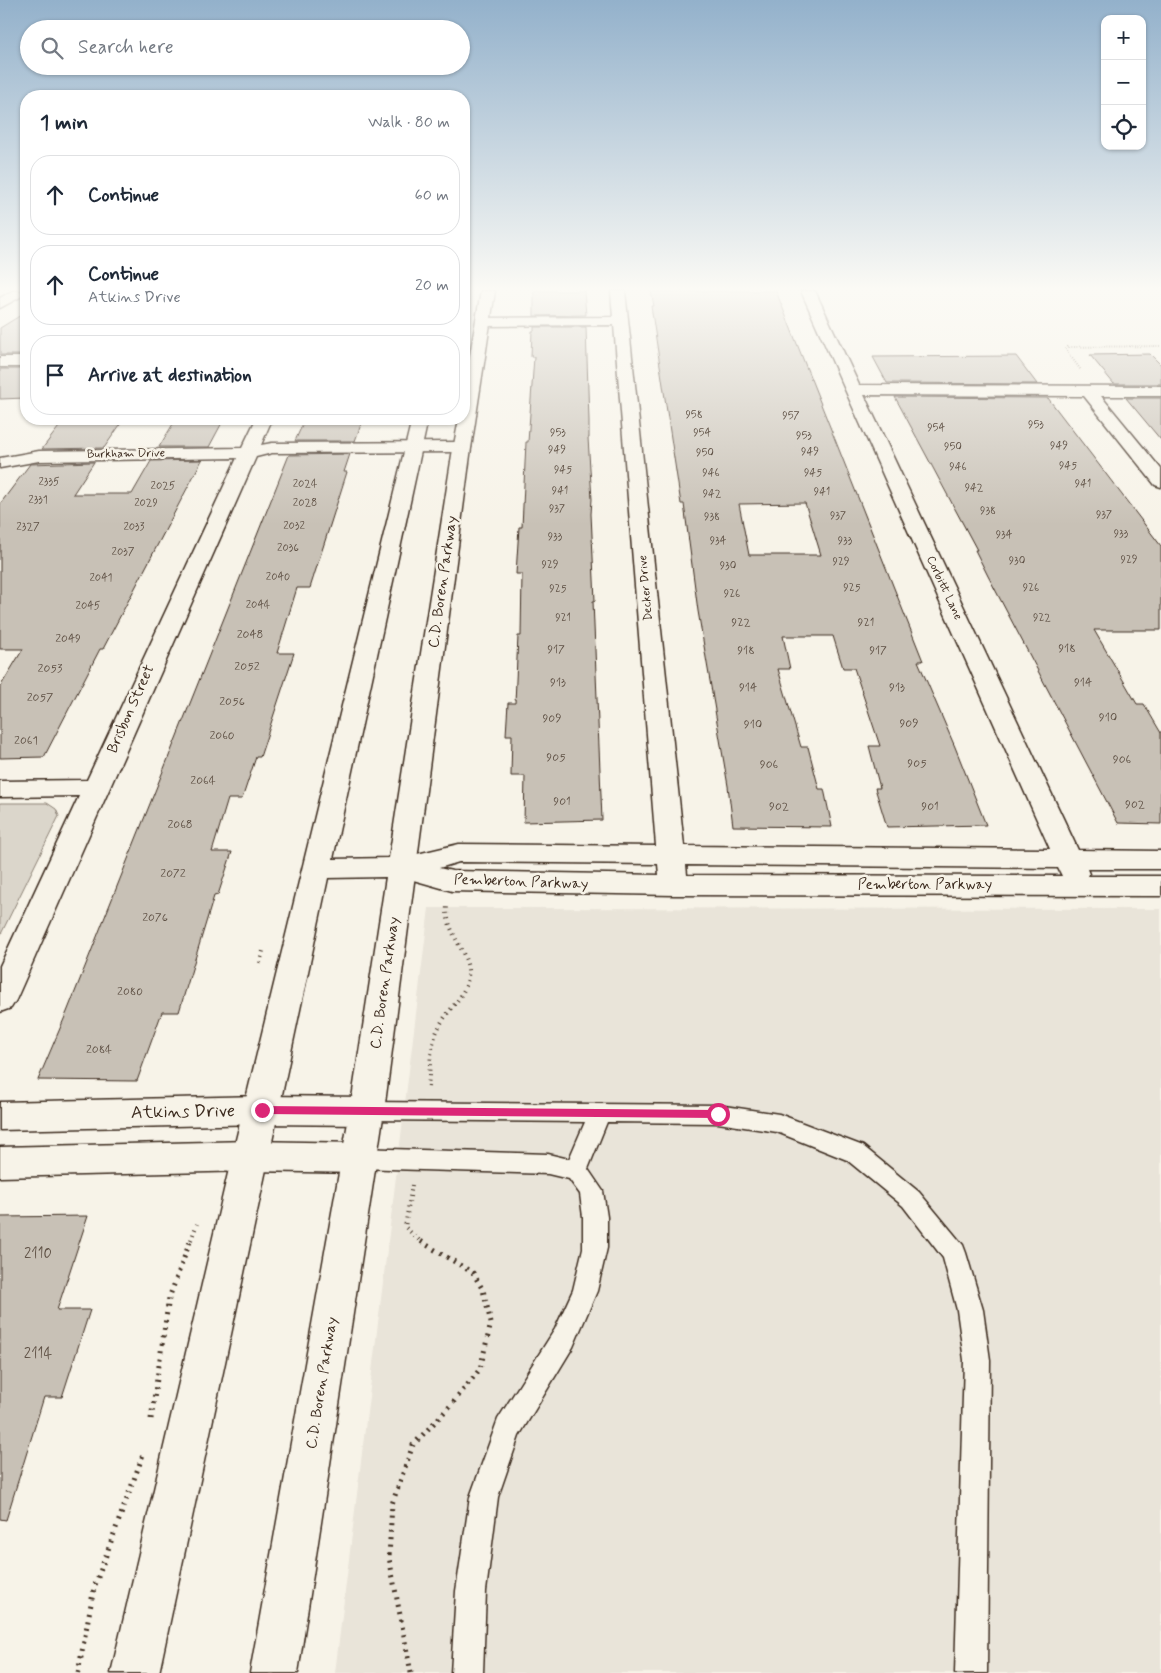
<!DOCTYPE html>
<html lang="en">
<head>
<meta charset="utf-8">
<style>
  :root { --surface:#fff; --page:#f2f2f3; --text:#1f2937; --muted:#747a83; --line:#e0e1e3 }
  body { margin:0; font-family:Mynerve,sans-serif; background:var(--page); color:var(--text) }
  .controls { position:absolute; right:15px; top:15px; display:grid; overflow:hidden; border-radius:10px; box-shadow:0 1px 4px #0004 }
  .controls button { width:45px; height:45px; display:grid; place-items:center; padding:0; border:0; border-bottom:1px solid var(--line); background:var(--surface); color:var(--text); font:25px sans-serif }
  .stop { position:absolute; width:15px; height:15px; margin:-11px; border:4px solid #db2777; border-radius:50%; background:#fff }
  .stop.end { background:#db2777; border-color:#fff; box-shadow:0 1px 5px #0008 }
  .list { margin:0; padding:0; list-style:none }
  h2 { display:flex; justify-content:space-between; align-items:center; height:65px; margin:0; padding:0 20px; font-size:21px }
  h2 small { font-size:16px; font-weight:400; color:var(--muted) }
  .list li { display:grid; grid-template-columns:32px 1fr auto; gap:15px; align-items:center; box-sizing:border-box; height:80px; margin:0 10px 10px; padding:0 10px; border:1px solid var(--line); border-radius:20px }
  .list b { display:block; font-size:19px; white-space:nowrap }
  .list p { margin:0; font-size:16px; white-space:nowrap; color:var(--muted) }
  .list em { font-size:16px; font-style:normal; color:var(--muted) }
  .icon { flex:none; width:28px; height:28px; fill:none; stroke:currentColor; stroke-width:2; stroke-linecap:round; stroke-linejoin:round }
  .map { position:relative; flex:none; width:1161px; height:1673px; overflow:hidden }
  .search { position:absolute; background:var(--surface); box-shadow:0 1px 4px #0004; left:20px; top:20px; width:450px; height:55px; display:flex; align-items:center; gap:12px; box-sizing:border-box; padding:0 18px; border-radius:28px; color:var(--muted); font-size:19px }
  .panel { position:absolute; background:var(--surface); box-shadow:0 1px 4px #0004; left:20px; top:90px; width:450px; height:335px; border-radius:20px }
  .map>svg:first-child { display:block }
  .built { fill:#e9e4d9 }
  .green { fill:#dbd6cb; stroke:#8b8074 }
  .building { fill:#c8c1b6; stroke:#3b2a1e; fill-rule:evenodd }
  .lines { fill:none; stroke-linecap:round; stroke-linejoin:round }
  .lane-casing { stroke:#3b2a1e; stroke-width:3 }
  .street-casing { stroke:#3b2a1e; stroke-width:3 }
  .secondary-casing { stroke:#3b2a1e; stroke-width:3 }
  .path-far2 { stroke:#3b2a1e; stroke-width:2; stroke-dasharray:0.5 2; stroke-linecap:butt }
  .path-far1 { stroke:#3b2a1e; stroke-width:4; stroke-dasharray:1 4.5; stroke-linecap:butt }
  .path { stroke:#3b2a1e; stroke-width:5; stroke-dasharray:2 5.5; stroke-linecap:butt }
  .lane { fill:#f7f3e8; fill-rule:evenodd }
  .street { fill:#f7f3e8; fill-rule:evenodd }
  .secondary { fill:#f7f3e8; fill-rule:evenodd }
  .route { fill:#db2777 }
  .labels { text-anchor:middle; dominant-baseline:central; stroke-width:5; stroke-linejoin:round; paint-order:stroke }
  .far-number-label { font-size:11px; fill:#5e5044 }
  .far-street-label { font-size:12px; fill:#3b2a1e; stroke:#f7f3e8 }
  .number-label { font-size:12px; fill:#5e5044 }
  .street-label { font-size:15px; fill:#3b2a1e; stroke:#f7f3e8 }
  .near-number-label { font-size:15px; fill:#5e5044 }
  .near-street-label { font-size:18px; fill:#3b2a1e; stroke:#f7f3e8 }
</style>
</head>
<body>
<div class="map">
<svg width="1161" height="1673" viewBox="0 0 1161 1673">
  <rect width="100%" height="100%" fill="#f7f3e8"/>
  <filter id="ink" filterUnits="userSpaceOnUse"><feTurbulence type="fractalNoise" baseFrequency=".02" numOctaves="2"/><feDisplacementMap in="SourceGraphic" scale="10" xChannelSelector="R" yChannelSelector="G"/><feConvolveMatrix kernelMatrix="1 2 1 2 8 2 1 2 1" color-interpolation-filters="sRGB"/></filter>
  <g filter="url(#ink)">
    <polygon class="built" points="429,908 1161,909 1161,1673 335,1673"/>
    <polygon class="green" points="0,803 47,803 56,809 59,816 0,936"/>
    <g class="building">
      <polygon points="534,291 584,291 586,315 534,316"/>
      <path d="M651,291H776L923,661H918L955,747L986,825L887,827L875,788H880L869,746H880L854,668H843L833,636H783L790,669H778L801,747H808L819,789H824L832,827L733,826L728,786L698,611L684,504H681L651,306H654ZM805,503L821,555H749L739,504Z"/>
      <polygon points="26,312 26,355 0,355 0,328"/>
      <polygon points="534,327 586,327 589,421 589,438 588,438 592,499 591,514 595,601 593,601 602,820 524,822 525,776 511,776 512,735 506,735 508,703 515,703 518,636 521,636 522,574 516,574 519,527 522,527 526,442 528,442 534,357 531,357 532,331 534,331"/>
      <polygon points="1150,354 1161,365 1161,384 1114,384 1090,355"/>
      <polygon points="1016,356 1037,384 887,383 873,357"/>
      <polygon points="0,369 26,369 26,398 0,399"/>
      <polygon points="895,397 1048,398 1161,546 1161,630 1094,630 1137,704 1144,704 1161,733 1161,824 1118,823 988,576 975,550 977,550"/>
      <polygon points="1126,398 1161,398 1161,440"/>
      <polygon points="65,419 124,419 104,448 42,449"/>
      <polygon points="176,419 224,419 209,447 159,447"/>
      <polygon points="305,419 363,419 355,441 295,441"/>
      <polygon points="350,454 344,472 347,472 310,588 297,588 277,653 294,653 260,757 256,757 242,799 228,799 212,852 232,852 218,895 214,896 179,1012 162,1012 137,1081 38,1080 67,1012 289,455"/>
      <polygon points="202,460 103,649 100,649 44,757 0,758 0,687 23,649 0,649 0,504 30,464 94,462 73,494 132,494 151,461"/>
      <polygon points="88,1216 57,1310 90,1310 62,1397 44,1397 6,1520 0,1519 0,1217"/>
    </g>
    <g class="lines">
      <g class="lane-casing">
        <polygon id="lane" points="367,1102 718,1105 779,1114 863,1146 919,1192 963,1245 966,1253 983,1310 990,1360 987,1673 955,1673 964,1360 957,1310 943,1258 903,1206 847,1160 777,1132 718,1123 607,1122 588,1169 603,1191 607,1217 607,1248 597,1291 573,1347 519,1436 498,1497 486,1591 483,1673 451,1673 456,1591 470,1497 498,1419 555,1329 573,1290 583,1248 583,1217 580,1194 569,1179 548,1174 359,1168 351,1165 348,1158 351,1151 359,1148 548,1154 569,1159 585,1122 367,1120 359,1117 356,1111 359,1105"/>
      </g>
      <g class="street-casing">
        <g id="street">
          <polygon points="12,291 26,291 26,294 0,308 0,298"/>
          <path d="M611,291H625L684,846L1050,849L801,291H815L859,385L1161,386V396H1101L1161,469V487L1155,485L1084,396L864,395L1078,850L1161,851V869H1087L1089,874L1088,876H1161V896L674,895L452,891L392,874L388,867L392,860L459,844L656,846L614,325L483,326L478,325L476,322L478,319L483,318L613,317ZM459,862L658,864L659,875L452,871L439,868ZM686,865L1058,868L1062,876L687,875Z"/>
          <rect x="0" y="357" width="26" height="10"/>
          <polygon points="256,419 272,419 261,445 272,443 462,442 468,443 471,447 468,451 462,452 272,453 256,457 16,1000 11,1008 0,1012 0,966 79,796 0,797 0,781 87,780 237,458 39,461 0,468 0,458 39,451 242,448"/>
          <polygon points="262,1096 367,1097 379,1101 384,1111 379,1121 367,1125 262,1124 0,1130 0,1102"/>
          <polygon points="250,1141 359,1143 372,1147 377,1158 372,1169 359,1173 250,1171 0,1177 0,1147"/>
        </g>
      </g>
      <g class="secondary-casing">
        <polygon id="secondary" points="481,291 495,291 470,455 384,1111 298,1673 250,1673 350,1111 386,877 328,878 159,1673 111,1673 232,1156 412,419 428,419 333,859 389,858 452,455 459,419 464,419 464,390"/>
      </g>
      <polyline class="path-far2" points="1080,369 1065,349 1067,347 1161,346"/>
      <g class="path-far1">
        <polyline points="260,963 264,947"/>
        <path d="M428,1087C430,1068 430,1044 439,1027C447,1010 466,996 468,977C471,953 445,934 447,905"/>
        <polyline points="412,1185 405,1227 419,1240"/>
        <polyline points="191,1240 197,1224"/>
      </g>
      <g class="path">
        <polyline points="151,1419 169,1298 191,1239"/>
        <polyline points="78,1673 94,1588 144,1452"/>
        <polyline points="411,1673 389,1557 392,1504 413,1445 452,1404 480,1369 491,1323 483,1290 473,1273 417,1239"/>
      </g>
      <use href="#lane" class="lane"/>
      <use href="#street" class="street"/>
      <use href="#secondary" class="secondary"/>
    </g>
  </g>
  <linearGradient id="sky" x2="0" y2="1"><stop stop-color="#93b1cb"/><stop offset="0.55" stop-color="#fbfaf5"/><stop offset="1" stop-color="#fbfaf5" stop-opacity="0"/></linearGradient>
  <rect width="1161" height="525" fill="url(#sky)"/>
  <polygon class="route" points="262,1106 718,1110 723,1114 718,1118 262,1114 256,1110"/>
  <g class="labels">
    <g class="far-number-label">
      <text x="694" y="415">958</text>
      <text x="791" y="416">957</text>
      <text x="1036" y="425">953</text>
      <text x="936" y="428">954</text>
      <text x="558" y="433">953</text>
      <text x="702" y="433">954</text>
      <text x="804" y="436">953</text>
      <text x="1059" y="446">949</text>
      <text x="953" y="447">950</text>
      <text x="557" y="450">949</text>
      <text x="810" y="452">949</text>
      <text x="705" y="453">950</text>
      <text x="1068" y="466">945</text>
      <text x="958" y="467">946</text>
      <text x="563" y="470">945</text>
      <text x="711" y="473">946</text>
      <text x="813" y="473">945</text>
      <text x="49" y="482">2335</text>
      <text x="305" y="484">2024</text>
      <text x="1083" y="484">941</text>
      <text x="163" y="486">2025</text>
      <text x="974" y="488">942</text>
      <text x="560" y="491">941</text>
      <text x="822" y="492">941</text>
      <text x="712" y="494">942</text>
      <text x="38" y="500">2331</text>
      <text x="146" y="503">2029</text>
      <text x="305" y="503">2028</text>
      <text x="557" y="509">937</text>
      <text x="988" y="511">938</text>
      <text x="1104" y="515">937</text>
      <text x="838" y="516">937</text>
      <text x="712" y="517">938</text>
      <text x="294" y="526">2032</text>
      <text x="28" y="527">2327</text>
      <text x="134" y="527">2033</text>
      <text x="1121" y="534">933</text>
      <text x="1004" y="535">934</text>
      <text x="555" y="537">933</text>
      <text x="718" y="541">934</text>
      <text x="845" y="541">933</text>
      <text x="288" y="548">2036</text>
      <text x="123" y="552">2037</text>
      <text x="1129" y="560">929</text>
      <text x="1017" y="561">930</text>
      <text x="841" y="562">929</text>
      <text x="550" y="565">929</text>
      <text x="728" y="566">930</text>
      <text x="278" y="577">2040</text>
      <text x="101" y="578">2041</text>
      <text x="852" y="588">925</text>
      <text x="1031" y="588">926</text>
      <text x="558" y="589">925</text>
      <text x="732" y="594">926</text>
      <text x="258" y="605">2044</text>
      <text x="88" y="606">2045</text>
      <text x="563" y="618">921</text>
      <text x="1042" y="618">922</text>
    </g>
    <g class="far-street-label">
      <text transform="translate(126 454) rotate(-1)">Burkham Drive</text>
      <text transform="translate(646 588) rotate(-95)">Decker Drive</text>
      <text transform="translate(944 588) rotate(65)">Corbitt Lane</text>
    </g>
    <g class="number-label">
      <text x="741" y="623">922</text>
      <text x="866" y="623">921</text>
      <text x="250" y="635">2048</text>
      <text x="68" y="639">2049</text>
      <text x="1067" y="649">918</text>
      <text x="556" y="650">917</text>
      <text x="746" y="651">918</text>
      <text x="878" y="651">917</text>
      <text x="247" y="667">2052</text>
      <text x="50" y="669">2053</text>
      <text x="558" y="683">913</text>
      <text x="1083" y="683">914</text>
      <text x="748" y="688">914</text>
      <text x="897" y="688">913</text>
      <text x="40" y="698">2057</text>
      <text x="232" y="702">2056</text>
      <text x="1108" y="718">910</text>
      <text x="552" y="719">909</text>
      <text x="909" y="724">909</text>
      <text x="753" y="725">910</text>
      <text x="222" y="736">2060</text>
      <text x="26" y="741">2061</text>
      <text x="556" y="758">905</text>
      <text x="1122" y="760">906</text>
      <text x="917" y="764">905</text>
      <text x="769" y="765">906</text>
      <text x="203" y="781">2064</text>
      <text x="562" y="802">901</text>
      <text x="1135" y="805">902</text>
      <text x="779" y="807">902</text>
      <text x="930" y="807">901</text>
      <text x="180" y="825">2068</text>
      <text x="173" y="874">2072</text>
      <text x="155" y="918">2076</text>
      <text x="130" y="992">2080</text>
      <text x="99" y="1050">2084</text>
    </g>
    <g class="street-label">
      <text transform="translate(443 582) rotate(-82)">C.D. Boren Parkway</text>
      <text transform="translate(131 709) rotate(-66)">Brisbon Street</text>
      <text transform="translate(521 882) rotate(2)">Pemberton Parkway</text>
      <text x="925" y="885">Pemberton Parkway</text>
      <text transform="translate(385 983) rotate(-82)">C.D. Boren Parkway</text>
      <text transform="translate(322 1383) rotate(-81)">C.D. Boren Parkway</text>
    </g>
    <g class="near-number-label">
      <text x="38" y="1254">2110</text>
      <text x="38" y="1354">2114</text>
    </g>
    <g class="near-street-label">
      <text transform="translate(183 1112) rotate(-1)">Atkins Drive</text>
    </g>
  </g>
</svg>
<div class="controls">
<button>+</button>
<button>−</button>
<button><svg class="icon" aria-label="locate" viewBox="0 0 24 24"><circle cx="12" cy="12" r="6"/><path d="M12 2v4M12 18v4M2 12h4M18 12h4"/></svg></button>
</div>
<div class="stop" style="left:718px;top:1114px"></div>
<div class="stop end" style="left:262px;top:1110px"></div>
<div class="search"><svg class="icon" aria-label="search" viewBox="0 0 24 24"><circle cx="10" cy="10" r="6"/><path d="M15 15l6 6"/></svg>Search here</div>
<section class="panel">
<h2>1 min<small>Walk · 80 m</small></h2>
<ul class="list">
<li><svg class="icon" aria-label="ahead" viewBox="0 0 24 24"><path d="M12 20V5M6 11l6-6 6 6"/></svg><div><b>Continue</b></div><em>60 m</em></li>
<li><svg class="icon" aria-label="ahead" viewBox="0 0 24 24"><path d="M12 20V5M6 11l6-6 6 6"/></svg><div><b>Continue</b><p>Atkins Drive</p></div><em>20 m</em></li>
<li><svg class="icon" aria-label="arrive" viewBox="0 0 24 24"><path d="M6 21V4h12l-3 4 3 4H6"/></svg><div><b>Arrive at destination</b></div></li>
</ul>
</section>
</div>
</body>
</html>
